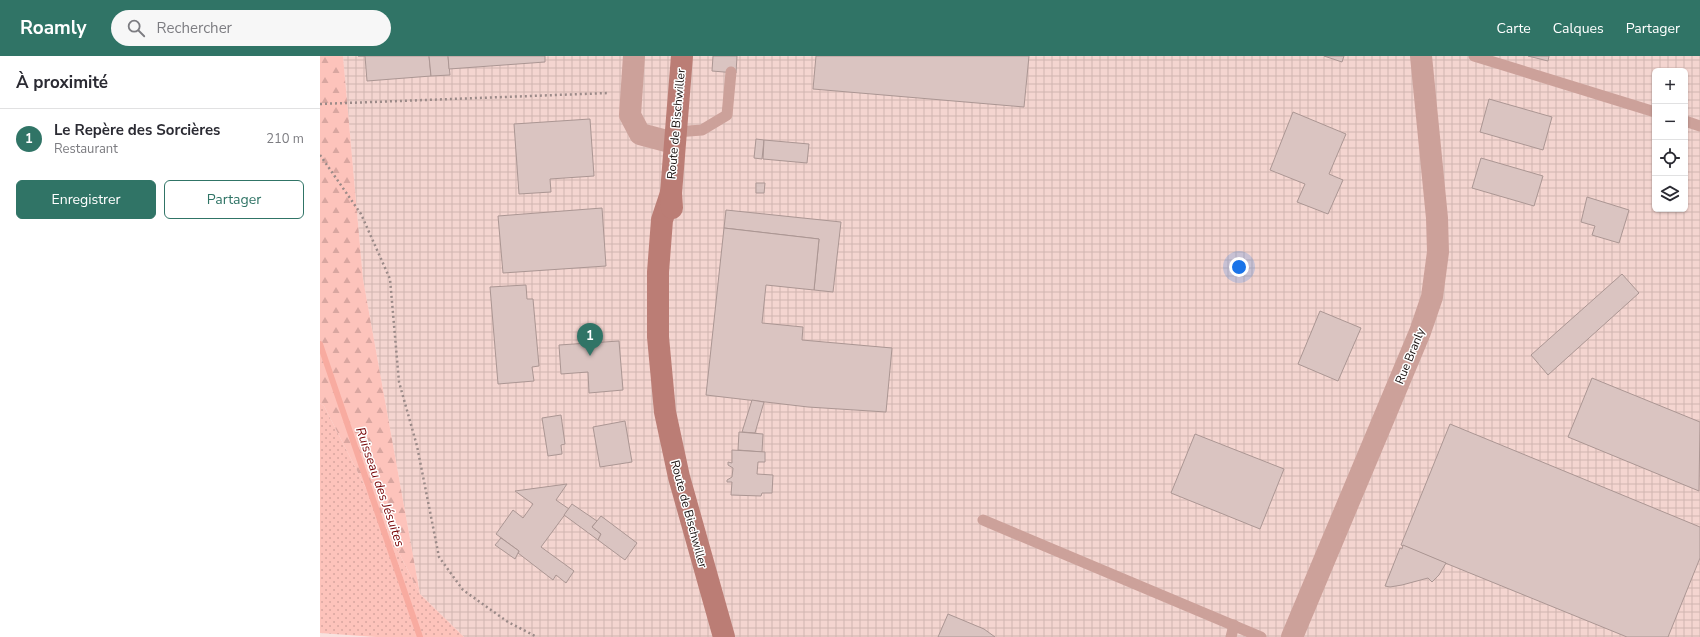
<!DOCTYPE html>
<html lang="fr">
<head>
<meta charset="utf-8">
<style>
  :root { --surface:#fff; --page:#f7f7f7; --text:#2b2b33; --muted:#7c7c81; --line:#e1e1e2; --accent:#307466 }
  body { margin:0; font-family:"Nunito Sans",sans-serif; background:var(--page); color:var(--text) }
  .controls { position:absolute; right:12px; top:12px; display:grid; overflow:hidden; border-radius:6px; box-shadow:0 1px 3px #0004 }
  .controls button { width:36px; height:36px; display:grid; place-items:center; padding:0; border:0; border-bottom:1px solid var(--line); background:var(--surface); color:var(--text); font:20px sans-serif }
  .you { position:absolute; left:919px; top:211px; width:14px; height:14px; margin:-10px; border:3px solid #fff; border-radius:50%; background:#1a73e8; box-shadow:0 0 0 6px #1a73e833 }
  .badge { display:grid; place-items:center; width:26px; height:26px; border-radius:50%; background:var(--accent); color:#fff; font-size:13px; font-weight:700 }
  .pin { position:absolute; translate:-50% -33px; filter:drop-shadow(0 1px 2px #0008) }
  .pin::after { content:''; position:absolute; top:21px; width:14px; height:12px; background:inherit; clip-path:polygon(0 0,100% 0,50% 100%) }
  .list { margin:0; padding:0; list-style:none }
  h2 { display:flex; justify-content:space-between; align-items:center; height:52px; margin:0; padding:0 16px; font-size:17px }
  h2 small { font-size:13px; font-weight:400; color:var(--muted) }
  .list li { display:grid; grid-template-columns:26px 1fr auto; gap:12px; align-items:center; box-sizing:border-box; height:60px; padding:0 16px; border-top:1px solid var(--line) }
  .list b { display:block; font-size:15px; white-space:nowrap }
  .list p { margin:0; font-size:13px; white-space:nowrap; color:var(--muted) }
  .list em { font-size:13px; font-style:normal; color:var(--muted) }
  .actions { display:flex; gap:8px; padding:12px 16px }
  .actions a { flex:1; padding:9px 0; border:1px solid var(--accent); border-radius:6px; text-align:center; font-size:14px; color:var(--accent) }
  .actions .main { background:var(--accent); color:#fff }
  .icon { flex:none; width:22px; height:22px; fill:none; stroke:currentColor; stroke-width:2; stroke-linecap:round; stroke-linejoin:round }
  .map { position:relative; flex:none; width:1380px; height:581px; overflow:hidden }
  header { display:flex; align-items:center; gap:24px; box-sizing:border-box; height:56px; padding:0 20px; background:var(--accent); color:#fff }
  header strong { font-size:19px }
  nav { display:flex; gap:22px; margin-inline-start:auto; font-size:14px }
  .search { width:280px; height:36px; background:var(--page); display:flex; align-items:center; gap:10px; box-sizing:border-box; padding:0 14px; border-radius:22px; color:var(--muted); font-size:15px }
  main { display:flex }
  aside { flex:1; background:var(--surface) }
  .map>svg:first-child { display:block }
  .industrial { fill:url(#industrial-grid); fill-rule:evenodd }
  .grass { fill:url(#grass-dots) }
  .forest { fill:url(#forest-firs) }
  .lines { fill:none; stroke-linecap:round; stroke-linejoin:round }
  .stream { stroke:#f8aba0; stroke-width:6 }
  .building { fill:#dac4c1; stroke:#ab9693 }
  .path { stroke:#9b8a88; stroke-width:2.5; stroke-dasharray:2 3; stroke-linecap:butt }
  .lane { stroke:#cca19a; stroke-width:11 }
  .street { stroke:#cca19a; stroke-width:22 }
  .secondary { stroke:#bb7d75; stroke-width:22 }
  .labels { text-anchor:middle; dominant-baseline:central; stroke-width:3; stroke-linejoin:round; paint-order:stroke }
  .street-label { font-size:12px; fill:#170f0e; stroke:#fff }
  .water-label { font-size:13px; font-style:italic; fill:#750003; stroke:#fff }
</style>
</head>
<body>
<header>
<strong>Roamly</strong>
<div class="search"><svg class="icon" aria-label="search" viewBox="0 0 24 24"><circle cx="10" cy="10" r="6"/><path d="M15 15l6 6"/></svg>Rechercher</div>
<nav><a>Carte</a><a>Calques</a><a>Partager</a></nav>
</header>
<main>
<aside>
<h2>À proximité<small></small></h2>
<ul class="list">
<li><span class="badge">1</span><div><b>Le Repère des Sorcières</b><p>Restaurant</p></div><em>210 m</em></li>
</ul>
<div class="actions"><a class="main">Enregistrer</a><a>Partager</a></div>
</aside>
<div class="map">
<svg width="1380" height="581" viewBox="0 0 1380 581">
  <defs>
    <pattern id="industrial-grid" width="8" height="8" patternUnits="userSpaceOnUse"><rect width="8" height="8" fill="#f4d5d0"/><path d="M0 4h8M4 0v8" fill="none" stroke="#d0b6b1"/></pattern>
    <pattern id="grass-dots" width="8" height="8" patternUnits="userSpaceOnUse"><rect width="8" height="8" fill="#fdc3bb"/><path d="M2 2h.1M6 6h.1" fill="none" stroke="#d8a6a0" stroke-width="1.8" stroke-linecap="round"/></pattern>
    <pattern id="forest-firs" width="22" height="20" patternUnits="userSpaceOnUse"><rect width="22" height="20" fill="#fdc3bb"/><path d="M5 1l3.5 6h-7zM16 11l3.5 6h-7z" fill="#d8a6a0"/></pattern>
  </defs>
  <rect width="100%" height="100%" fill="#f9e2df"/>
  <path class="industrial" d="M23,0H1380V581H144L100,538L43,223ZM1335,15H1365V153H1335Z"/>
  <polygon class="grass" points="0,347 4,350 100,538 144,581 56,581 0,577"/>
  <polygon class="forest" points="0,0 23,0 43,223 100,538 4,350 0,347"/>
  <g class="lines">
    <polyline class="stream" points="0,288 100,581"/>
  </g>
  <g class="building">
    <polygon points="38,0 109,0 111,20 47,25 45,0"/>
    <polygon points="109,0 128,0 130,19 111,20"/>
    <polygon points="128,0 225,0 225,6 129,13"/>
    <polygon points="393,0 417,0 416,17 392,15"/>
    <polygon points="496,0 709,0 704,51 493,33"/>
    <polygon points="1004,0 1024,0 1022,6"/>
    <polygon points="1208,0 1229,0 1228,5"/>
    <polygon points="1169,43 1232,61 1223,94 1160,76"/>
    <polygon points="973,56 1026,78 1009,118 1023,124 1008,158 977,146 985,128 950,114"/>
    <polygon points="270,63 274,120 230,123 231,136 199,138 194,68"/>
    <polygon points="436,83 444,84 442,103 434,102"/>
    <polygon points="444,84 489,88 487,107 443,103"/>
    <polygon points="1161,102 1223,120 1214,150 1152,132"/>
    <polygon points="436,127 445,127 444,137 436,137"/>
    <polygon points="1267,141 1309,154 1299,187 1272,179 1275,170 1261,166"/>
    <polygon points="282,152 286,210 183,217 178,160"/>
    <polygon points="406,154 521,166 513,236 494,234 499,183 404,172"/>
    <polygon points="404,172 499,183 494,234 446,229 442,267 483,271 482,284 572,292 566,356 488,351 386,339"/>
    <polygon points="1302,218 1319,237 1228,319 1211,299"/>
    <polygon points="206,229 207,243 213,243 219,310 212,311 214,325 178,328 170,231"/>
    <polygon points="1000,255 1041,272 1018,325 978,308"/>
    <polygon points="299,285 303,334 269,337 268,316 241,318 239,289"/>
    <polygon points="1272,322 1380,366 1379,435 1248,381"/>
    <polygon points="432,344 444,346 435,377 422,376"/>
    <polygon points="241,359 245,388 241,389 242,398 228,400 222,362"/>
    <polygon points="305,365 312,406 280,411 273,371"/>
    <polygon points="1130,368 1380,471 1380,502 1348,581 1307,581 1081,489"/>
    <polygon points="419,376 443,378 442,396 418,394"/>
    <polygon points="875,378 964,413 940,473 851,437"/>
    <polygon points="412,394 445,396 445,406 438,406 437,418 453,419 452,437 442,437 441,440 411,439 412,426 407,426 407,424 412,421 413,412 408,409 408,406 412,407"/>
    <polygon points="247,428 236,444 249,453 221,491 254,515 246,527 236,519 233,524 198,497 199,495 176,478 193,454 203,462 213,448 195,435"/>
    <polygon points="252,448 277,465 272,471 281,478 278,484 244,459"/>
    <polygon points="281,460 317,487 305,504 278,484 281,478 272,471"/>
    <polygon points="181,482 199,495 195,503 175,489"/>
    <polygon points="1083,489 1126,507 1119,519 1112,526 1108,522 1082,529 1070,531 1065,530 1080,492 1082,493"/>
    <polygon points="628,558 664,573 675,581 618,581"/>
  </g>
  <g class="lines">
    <g class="path">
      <polyline points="0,48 289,37"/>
      <polyline points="0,99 41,158 70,223 79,326 97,390 119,501 143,534 188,566 217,581"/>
    </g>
    <g class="lane">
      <polyline points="1154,0 1335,56"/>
      <polyline points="1365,65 1380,70"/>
      <polyline points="356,76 382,74 407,59 411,16"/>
      <polyline points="663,464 941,581"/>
      <polyline points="911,581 914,569"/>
    </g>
    <g class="street">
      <polyline points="314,0 310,59 320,78 354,87"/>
      <polyline points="972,581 1100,276 1112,241 1118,196 1117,162 1101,0"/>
    </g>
    <g class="secondary">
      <polyline points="351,137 342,164 338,216 338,281 345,356 359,421 404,581"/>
      <polyline points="352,152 351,137 362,0"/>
    </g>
  </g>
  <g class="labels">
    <g class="street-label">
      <text transform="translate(356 68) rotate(-85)">Route de Bischwiller</text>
      <text transform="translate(1090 300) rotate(-68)">Rue Branly</text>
      <text transform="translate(369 458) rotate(75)">Route de Bischwiller</text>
    </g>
    <g class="water-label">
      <text transform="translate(60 431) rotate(71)">Ruisseau des Jésuites</text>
    </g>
  </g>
</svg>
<div class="controls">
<button>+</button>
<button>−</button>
<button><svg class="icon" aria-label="locate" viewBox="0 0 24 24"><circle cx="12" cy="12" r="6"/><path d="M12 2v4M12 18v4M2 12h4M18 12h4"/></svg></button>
<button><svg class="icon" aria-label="layers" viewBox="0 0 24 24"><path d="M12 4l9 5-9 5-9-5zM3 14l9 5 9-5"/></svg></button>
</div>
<div class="you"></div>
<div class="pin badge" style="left:270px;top:300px">1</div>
</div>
</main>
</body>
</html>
